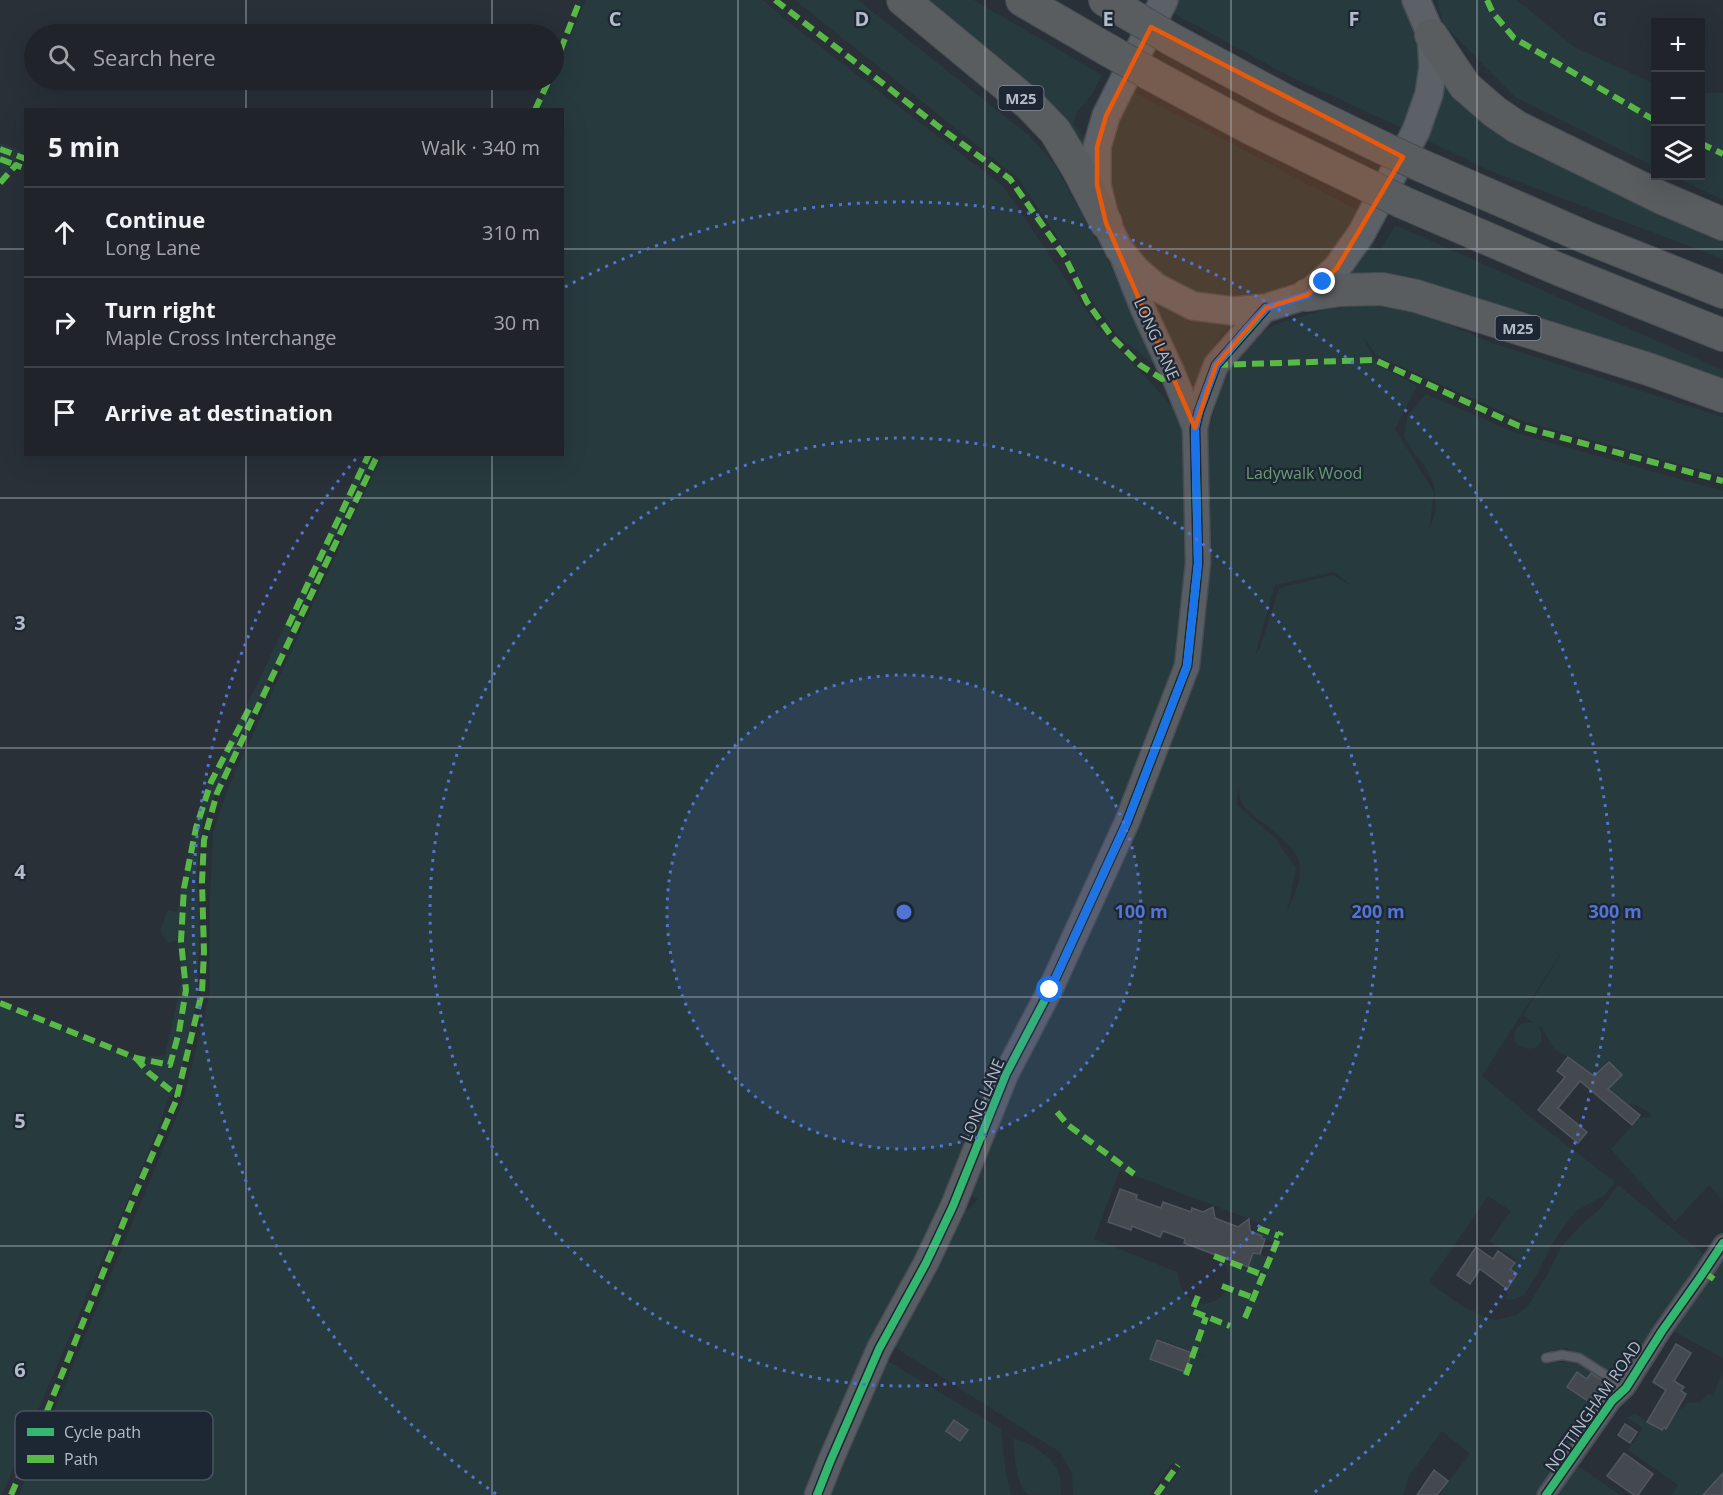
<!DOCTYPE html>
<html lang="en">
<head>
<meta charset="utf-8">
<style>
  :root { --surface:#20242a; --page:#282c32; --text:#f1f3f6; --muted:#a2a4a8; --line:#3d4147 }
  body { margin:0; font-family:"Open Sans",sans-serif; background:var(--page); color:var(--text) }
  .controls { position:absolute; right:18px; top:18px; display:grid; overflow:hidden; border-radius:0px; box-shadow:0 6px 24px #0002 }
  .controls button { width:54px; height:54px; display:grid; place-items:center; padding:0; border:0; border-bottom:2px solid var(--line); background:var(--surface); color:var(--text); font:30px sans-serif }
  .stop { position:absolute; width:18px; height:18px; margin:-14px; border:4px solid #1a73e8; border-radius:50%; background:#fff }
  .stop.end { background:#1a73e8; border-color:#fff; box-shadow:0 2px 6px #0008 }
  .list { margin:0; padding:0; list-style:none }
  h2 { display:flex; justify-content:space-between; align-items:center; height:78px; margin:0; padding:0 24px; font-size:26px }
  h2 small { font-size:20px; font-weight:400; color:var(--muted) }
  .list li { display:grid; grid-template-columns:39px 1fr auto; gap:18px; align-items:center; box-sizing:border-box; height:90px; padding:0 24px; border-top:2px solid var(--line) }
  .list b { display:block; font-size:22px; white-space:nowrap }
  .list p { margin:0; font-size:20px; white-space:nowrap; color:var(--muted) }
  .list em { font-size:20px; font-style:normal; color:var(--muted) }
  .icon { flex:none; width:33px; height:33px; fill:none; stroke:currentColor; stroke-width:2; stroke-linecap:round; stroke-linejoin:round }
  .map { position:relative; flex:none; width:1723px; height:1495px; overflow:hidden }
  .search { position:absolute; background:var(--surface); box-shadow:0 6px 24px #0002; left:24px; top:24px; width:540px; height:66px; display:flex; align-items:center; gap:15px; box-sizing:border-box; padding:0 21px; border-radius:33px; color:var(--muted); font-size:22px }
  .panel { position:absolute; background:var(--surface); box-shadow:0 6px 24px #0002; left:24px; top:108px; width:540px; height:348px; border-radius:0px }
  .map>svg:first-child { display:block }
  .green { fill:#273a3e; fill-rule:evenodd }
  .building { fill:#444950; stroke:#52575f; stroke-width:1.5 }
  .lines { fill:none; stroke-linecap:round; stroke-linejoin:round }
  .lane-casing { stroke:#484c53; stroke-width:11 }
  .street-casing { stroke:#484c53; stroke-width:20 }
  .secondary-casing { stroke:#484c53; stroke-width:27 }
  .primary-casing { stroke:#484c55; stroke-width:30 }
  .highway-casing { stroke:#474c53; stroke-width:34 }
  .lane { stroke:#5a5e66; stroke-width:8 }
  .street { stroke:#5a5e66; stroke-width:16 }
  .secondary { stroke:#595d64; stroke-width:24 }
  .primary { stroke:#5c6168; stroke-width:27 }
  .highway { stroke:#5a5d60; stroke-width:32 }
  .highway-bridge-casing { stroke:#474c53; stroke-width:34; stroke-linecap:butt }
  .highway-bridge { stroke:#5a5d60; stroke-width:32 }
  .quiet { stroke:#58b947; stroke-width:6; stroke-dasharray:12 6; stroke-linecap:butt }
  .cycleway-casing { stroke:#1d2633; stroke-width:11 }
  .cycleway { stroke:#33b770; stroke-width:8 }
  .route { stroke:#1a73e8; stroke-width:8 }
  .marked { fill:#e8590c; fill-opacity:0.2; stroke:#e8590c; stroke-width:4.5; stroke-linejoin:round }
  .grid { fill:none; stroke:#b4bcc9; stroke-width:1.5; stroke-opacity:0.55 }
  .ring { fill:none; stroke:#5274d3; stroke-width:3; stroke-dasharray:3 6 }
  .labels { text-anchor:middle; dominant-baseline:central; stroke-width:4.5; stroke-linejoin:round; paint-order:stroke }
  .shield { fill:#1d2633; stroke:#878f9c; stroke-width:1.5 }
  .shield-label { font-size:15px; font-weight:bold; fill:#b4bcc9 }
  .street-label { font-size:16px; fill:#b4bcc9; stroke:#1d2633 }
  .park-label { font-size:16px; fill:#6b9a76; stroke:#1d2633 }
  .key { fill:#1d2633; stroke:#4a5360; stroke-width:1.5 }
  .key-label { font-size:16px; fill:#b4bcc9 }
  .grid-label { font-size:20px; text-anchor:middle; font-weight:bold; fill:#b4bcc9; stroke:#1d2633; stroke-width:4.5; stroke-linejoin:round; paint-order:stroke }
  .centre { fill:#5274d3; stroke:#1d2633; stroke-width:3 }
  .ring-label { font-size:18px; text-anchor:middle; font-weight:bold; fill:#5274d3; stroke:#1d2633; stroke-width:4.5; stroke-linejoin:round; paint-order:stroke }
</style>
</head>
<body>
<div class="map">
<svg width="1723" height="1495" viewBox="0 0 1723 1495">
  <rect width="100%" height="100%" fill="#2a3038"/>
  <g class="green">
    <polygon points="586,0 763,0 792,25 1003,186 1097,326 1155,387 1182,419 1191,463 1184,630 1166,696 1122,814 812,1495 19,1495 183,1101 210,993 210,899 213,833 228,788 382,455 562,454 562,110 537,109 551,80 554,80 554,73"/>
    <polygon points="795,0 858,0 1031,137 1055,165 1110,265 1159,369 1118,336 1088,295 1067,253 1019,179"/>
    <path d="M910,0H974L1102,75L1092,94L1076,114L1074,124C1085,136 1088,144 1084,160Z"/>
    <path d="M1176,0H1403C1409,15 1420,43 1420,59C1421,80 1409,109 1402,128L1289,76L1170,11Z"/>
    <polygon points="1437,0 1517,0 1574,47 1655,84 1655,167 1515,97 1443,24"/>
    <polygon points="1443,70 1723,226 1723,259 1488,170 1424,139"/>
    <polygon points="1128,89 1357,210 1334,249 1310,273 1270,293 1235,300 1190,292 1156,275 1133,250 1106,192 1107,152"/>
    <polygon points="1701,93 1723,93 1723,200 1673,176 1700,176"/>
    <polygon points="0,143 21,151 16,165 0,183"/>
    <polygon points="1395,225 1723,370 1723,388 1341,276 1366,245 1381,250"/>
    <polygon points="1151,298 1234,322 1214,344 1204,366 1197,393"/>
    <path d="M1367,302L1400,306L1439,320L1492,343L1723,417V476L1525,422L1377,356L1363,337L1377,364L1417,386L1395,429L1434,492L1429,531L1436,510L1434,485L1425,466L1415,455L1404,436L1407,416L1426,394L1516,433L1723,491V1201L1709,1185L1675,1222L1611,1149L1639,1118L1652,1117L1646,1110L1636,1105L1628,1104L1608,1089L1622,1075L1594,1076L1568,1057L1554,1049L1542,1028L1538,1025C1556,1060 1501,1052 1517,1028C1521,1022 1528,1022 1534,1023L1523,1015L1568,942L1482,1076L1538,1123L1615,1182L1604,1196L1576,1211L1555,1239L1535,1278L1524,1295L1512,1300L1507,1299V1289L1517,1275L1510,1269L1516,1259L1489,1241L1511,1211L1488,1196L1429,1282L1462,1306L1494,1320L1516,1315L1528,1306L1547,1275L1561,1247L1581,1225L1601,1208L1618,1185L1709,1258L1625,1382L1566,1348L1542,1353L1546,1363L1574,1361L1616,1387L1542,1495H1441L1442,1489L1470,1454L1442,1431L1409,1476L1403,1495H1161L1180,1469L1172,1463L1149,1495H1073L1072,1473L1060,1452L891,1345L960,1216L972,1206L978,1199L968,1194L969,1180L1193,669L1203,447L1228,367L1254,336L1276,324L1343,304ZM1334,572L1352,586L1333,575L1279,588L1260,648L1255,655L1275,585ZM1238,789C1239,793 1240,799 1242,803C1246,810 1255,817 1262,822C1303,854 1310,863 1287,912L1296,869L1275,838L1237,805ZM1120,1170L1260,1223L1257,1234L1276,1244L1270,1258L1256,1252V1254L1253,1253L1248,1267L1267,1273L1265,1277L1223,1261C1244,1287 1208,1319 1186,1295C1181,1289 1179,1280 1177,1272L1094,1239ZM1157,1338L1208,1358H1209L1193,1354L1185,1372L1150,1359Z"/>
    <polygon points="365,455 374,455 204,818 200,840 197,872 200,928 197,997 182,1069 172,1096 168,1097 161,1122 2,1495 0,1495 0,1003 136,1058 165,1055 183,975 177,940 168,943 160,930 168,910 177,912 197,815 209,781 263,672"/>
    <polygon points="1723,1257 1723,1358 1671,1330"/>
    <polygon points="883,1358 1001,1429 1006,1475 1011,1495 824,1495"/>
    <polygon points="1723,1372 1723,1495 1671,1495 1678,1485 1628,1450 1643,1428 1627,1418 1635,1414 1662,1430 1673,1413 1684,1407 1687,1402 1699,1403 1708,1394 1713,1396"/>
    <path d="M1013,1439C1026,1440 1049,1455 1056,1467C1061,1475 1061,1486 1061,1495C1052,1495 1035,1495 1028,1494C1015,1487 1015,1452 1013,1439Z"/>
    <polygon points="1575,1464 1620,1495 1553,1495"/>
  </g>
  <g class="building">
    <polygon points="1568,1057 1594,1076 1609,1062 1622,1075 1608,1089 1640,1115 1632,1125 1580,1081 1558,1108 1587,1132 1578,1143 1538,1110 1565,1077 1557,1071"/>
    <polygon points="1120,1189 1137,1195 1136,1199 1161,1208 1163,1202 1191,1212 1192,1208 1203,1212 1213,1207 1215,1218 1238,1227 1249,1219 1250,1231 1262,1236 1261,1238 1265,1239 1260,1254 1253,1253 1248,1267 1184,1243 1185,1239 1163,1231 1160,1237 1132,1226 1131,1230 1108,1222"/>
    <polygon points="1476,1247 1493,1259 1498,1251 1515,1263 1510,1269 1517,1274 1507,1289 1480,1269 1470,1284 1457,1275"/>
    <polygon points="1157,1340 1192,1353 1185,1372 1150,1359"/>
    <polygon points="1676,1344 1691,1353 1674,1381 1684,1387 1681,1391 1686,1394 1666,1429 1664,1427 1662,1430 1647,1422 1666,1390 1653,1382"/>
    <polygon points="1577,1372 1587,1379 1591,1373 1604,1382 1591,1403 1567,1387"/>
    <polygon points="954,1420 968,1430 960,1441 946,1431"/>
    <polygon points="1625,1424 1637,1432 1630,1443 1618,1435"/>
    <polygon points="1624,1453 1653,1474 1638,1495 1634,1495 1607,1476"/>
    <polygon points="1434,1470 1448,1481 1437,1495 1417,1495"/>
    <polygon points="1723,1473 1723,1495 1703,1495"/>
  </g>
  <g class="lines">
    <g class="lane-casing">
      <polyline id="lane" points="1546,1358 1562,1355 1579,1358 1626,1388"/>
    </g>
    <g class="street-casing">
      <polyline id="street" points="1546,1495 1612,1401 1626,1388 1662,1331 1701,1276 1723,1243"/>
    </g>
    <g class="secondary-casing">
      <g id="secondary">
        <polyline points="1122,256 1143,309 1173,374 1195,428"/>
        <polyline points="817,1495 830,1462 879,1349 926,1263 953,1206 1006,1074 1050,990 1127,822 1187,666 1198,563 1195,428 1199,411 1216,365 1266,308"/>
      </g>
    </g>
    <g class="primary-casing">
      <polyline id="primary" points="1164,0 1106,116 1097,147 1097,185 1106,223 1119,249 1136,270 1156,287 1193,306 1233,311 1266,308 1307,295 1337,268 1361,234 1416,131 1429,94 1433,67 1431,35 1416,0"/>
    </g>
    <g class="highway-casing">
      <g id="highway">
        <polyline points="903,0 1029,104 1055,131 1078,169 1106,223"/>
        <polyline points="1022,0 1108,50"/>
        <polyline points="1105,0 1129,14"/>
        <polyline points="1431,35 1465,86 1495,112 1517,127 1662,198 1723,224"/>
        <polyline points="1171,39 1286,101 1383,148"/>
        <polyline points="1150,74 1252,129 1365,184"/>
        <polyline points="1420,165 1585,237 1723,292"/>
        <polyline points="1402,202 1558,269 1723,335"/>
        <polyline points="1307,295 1340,290 1382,289 1416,296 1651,370 1723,396"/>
      </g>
    </g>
    <use href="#lane" class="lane"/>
    <use href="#street" class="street"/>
    <use href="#secondary" class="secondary"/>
    <use href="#primary" class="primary"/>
    <use href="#highway" class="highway"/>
    <g class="highway-bridge-casing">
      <g id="highway-bridge">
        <polyline points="1129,14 1171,39"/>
        <polyline points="1108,50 1150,74"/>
        <polyline points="1383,148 1420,165"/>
        <polyline points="1365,184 1402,202"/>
      </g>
    </g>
    <use href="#highway-bridge" class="highway-bridge"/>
    <g class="quiet">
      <polyline points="775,0 939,127 1010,179 1065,257 1087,302 1112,337 1140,365 1162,379 1173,374"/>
      <polyline points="1487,0 1493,13 1514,38 1656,121"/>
      <polyline points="554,67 580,0"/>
      <polyline points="535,110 549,80"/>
      <polyline points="1700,143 1723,154"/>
      <polyline points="0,149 26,159"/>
      <polyline points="0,159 16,165"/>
      <polyline points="0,183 16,165 26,169"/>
      <polyline points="1216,365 1375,360 1519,426 1723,481"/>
      <polyline points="288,626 369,454"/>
      <polyline points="0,1003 136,1058 170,1065 179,1032 186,990 181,941 184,888 196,828 211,782 250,707"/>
      <polyline points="136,1058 149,1073 178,1096"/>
      <polyline points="1057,1112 1068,1125 1134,1174"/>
      <polyline points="1258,1228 1279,1236"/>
      <polyline points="1214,1256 1263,1275"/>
      <polyline points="1704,1272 1715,1280"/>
      <polyline points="1222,1286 1254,1298"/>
      <polyline points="1198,1296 1192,1311 1230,1326"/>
      <polyline points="1245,1318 1281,1232"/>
      <polyline points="1186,1375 1206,1317"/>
      <polyline points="11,1495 43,1421 135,1194 176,1101 202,992 204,952 202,882 204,840 217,793 378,454"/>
      <polyline points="1156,1495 1178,1465"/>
    </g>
    <g class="cycleway-casing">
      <g id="cycleway">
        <polyline points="817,1495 830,1462 879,1349 926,1263 953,1206 1006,1074 1050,990 1127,822 1187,666 1198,563 1195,428 1199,411 1216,365 1266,308"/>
        <polyline points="1546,1495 1612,1401 1626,1388 1662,1331 1701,1276 1723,1243"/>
      </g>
    </g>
    <use href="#cycleway" class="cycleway"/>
  </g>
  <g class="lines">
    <polyline class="route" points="1050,990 1127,822 1187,666 1198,563 1195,428 1199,411 1216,365 1248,327 1266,308 1307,295 1323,282"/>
  </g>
  <path class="marked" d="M1151,27L1403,157L1337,268L1307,295L1266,308L1216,365L1195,428L1106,223L1097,185V147L1106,116Z"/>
  <path class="grid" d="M246,0V34M492,0V34M738,0V1495M985,0V1495M1231,0V1495M1477,0V1495M246,80V110M492,80V110M0,249H26M562,249H1723M246,454V1495M492,454V1495M0,498H1723M0,748H1723M0,997H1723M0,1246H1723"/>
  <circle cx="904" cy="912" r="237" fill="#5274d3" fill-opacity=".12"/>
  <g class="ring">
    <circle cx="904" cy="912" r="237"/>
    <circle cx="904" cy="912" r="474"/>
    <path d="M496 1494A711 711 0 0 1 359 455M565 287A711 711 0 0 1 1312 1494"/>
  </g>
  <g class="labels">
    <g class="shield">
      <rect x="998.5" y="86" width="45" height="24" rx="4.5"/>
      <rect x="1495.5" y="316" width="45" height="24" rx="4.5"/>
    </g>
    <g class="shield-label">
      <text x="1021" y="98">M25</text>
      <text x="1518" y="328">M25</text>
    </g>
    <g class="street-label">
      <text transform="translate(1157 339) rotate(66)">LONG LANE</text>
      <text transform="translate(982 1100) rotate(-67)">LONG LANE</text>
      <text transform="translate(1593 1406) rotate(-55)">NOTTINGHAM ROAD</text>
    </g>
    <g class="park-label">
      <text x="1304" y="473">Ladywalk Wood</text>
    </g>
  </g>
  <rect x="15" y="1411" width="198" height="69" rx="9" class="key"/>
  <rect x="27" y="1428" width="27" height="8" fill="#33b770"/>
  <rect x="27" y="1455" width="27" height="8" fill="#58b947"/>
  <g class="key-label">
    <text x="64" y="1438">Cycle path</text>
    <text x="64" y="1465">Path</text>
  </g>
  <g class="grid-label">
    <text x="615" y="26">C</text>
    <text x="862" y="26">D</text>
    <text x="1108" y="26">E</text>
    <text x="1354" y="26">F</text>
    <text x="1600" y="26">G</text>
    <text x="20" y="630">3</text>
    <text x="20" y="879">4</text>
    <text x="20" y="1128">5</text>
    <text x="20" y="1377">6</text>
  </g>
  <circle cx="904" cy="912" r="9" class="centre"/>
  <g class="ring-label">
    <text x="1141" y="918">100 m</text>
    <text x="1378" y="918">200 m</text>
    <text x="1615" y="918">300 m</text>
  </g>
</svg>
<div class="controls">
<button>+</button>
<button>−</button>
<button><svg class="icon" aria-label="layers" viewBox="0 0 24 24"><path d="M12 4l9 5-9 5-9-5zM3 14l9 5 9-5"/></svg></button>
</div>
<div class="stop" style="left:1050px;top:990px"></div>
<div class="stop end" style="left:1323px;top:282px"></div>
<div class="search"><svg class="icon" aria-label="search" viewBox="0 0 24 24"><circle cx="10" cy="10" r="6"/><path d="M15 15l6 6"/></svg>Search here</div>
<section class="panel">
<h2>5 min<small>Walk · 340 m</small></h2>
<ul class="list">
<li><svg class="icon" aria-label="ahead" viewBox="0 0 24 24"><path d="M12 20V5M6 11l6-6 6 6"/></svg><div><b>Continue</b><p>Long Lane</p></div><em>310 m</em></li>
<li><svg class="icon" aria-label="right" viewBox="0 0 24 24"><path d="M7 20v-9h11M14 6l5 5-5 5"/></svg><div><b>Turn right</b><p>Maple Cross Interchange</p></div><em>30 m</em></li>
<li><svg class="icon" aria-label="arrive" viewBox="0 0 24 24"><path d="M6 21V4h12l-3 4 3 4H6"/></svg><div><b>Arrive at destination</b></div></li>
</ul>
</section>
</div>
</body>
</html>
